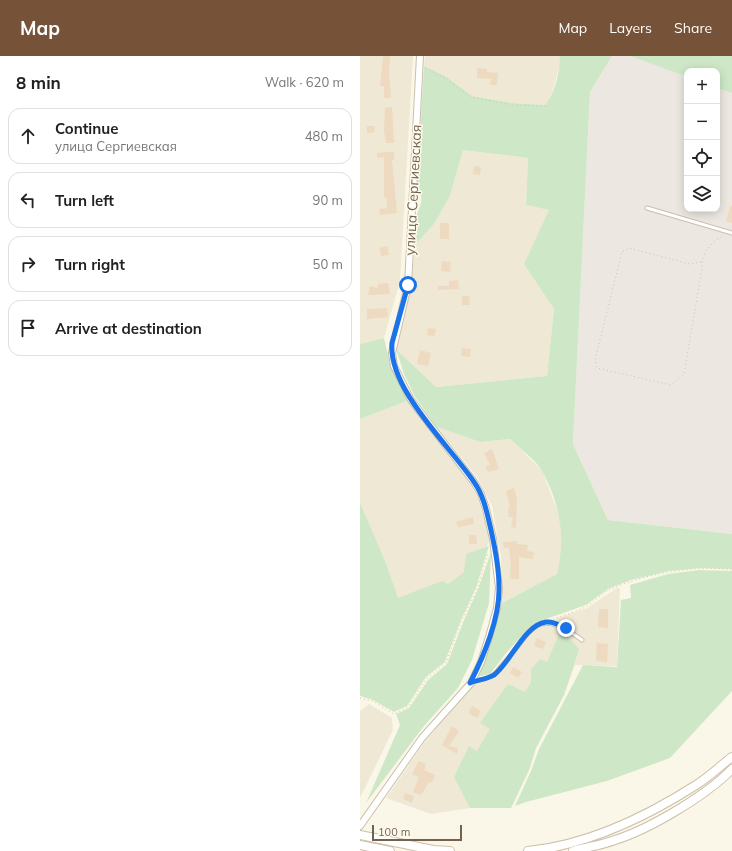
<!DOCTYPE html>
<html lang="en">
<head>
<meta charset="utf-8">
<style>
  :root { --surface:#fff; --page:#f2f2f2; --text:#222; --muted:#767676; --line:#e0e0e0; --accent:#765239 }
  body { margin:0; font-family:Mulish,sans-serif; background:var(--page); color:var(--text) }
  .controls { position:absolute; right:12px; top:12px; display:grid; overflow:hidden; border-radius:8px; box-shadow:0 2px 10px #0003 }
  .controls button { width:36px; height:36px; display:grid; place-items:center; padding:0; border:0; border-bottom:1px solid var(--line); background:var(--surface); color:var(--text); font:20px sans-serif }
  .scale { position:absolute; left:12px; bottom:10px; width:90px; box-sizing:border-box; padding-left:4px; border:2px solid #74624e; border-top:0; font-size:11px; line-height:14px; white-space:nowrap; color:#74624e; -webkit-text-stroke:3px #fefbee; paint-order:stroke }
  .stop { position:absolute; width:12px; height:12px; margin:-9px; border:3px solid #1a73e8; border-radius:50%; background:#fff }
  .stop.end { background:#1a73e8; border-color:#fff; box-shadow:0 1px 4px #0008 }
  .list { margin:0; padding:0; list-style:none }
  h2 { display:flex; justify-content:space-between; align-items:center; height:52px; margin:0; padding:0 16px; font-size:17px }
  h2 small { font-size:13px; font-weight:400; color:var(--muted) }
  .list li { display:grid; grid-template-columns:26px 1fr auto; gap:12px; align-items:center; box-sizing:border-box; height:56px; margin:0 8px 8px; padding:0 8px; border:1px solid var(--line); border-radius:12px }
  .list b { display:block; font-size:15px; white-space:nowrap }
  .list p { margin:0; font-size:13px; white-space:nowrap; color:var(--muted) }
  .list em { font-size:13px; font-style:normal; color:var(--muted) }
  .icon { flex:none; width:22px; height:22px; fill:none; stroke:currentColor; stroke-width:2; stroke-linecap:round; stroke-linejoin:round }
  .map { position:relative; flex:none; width:372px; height:795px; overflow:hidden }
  header { display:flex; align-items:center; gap:24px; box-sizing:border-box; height:56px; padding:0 20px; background:var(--accent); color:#fff }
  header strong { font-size:19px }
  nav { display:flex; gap:22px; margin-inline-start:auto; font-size:14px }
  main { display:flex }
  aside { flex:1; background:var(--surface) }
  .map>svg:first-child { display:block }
  .residential { fill:#efe8d4 }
  .industrial { fill:#ece8e1 }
  .green { fill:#cee8c7 }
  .building { fill:#eddac0 }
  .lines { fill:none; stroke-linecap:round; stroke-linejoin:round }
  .service-casing { stroke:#cabfac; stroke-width:5 }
  .minor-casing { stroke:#cabfac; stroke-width:8 }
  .secondary-casing { stroke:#cdc0aa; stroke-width:10 }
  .path { stroke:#d4c0a5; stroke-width:1; stroke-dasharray:1 3; stroke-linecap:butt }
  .service { stroke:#fff; stroke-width:3 }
  .minor { stroke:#fff; stroke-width:6 }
  .secondary { stroke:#fff; stroke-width:8 }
  .route { stroke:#1a73e8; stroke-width:5 }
  .labels { text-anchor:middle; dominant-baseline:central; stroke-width:3; stroke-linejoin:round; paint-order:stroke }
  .street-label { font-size:14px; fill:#74624e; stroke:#fefbee }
</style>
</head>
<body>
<header>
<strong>Map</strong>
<nav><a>Map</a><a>Layers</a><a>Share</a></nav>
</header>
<main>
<aside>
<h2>8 min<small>Walk · 620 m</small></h2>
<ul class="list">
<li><svg class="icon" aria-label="ahead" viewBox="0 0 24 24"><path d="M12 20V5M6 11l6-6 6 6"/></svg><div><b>Continue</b><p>улица Сергиевская</p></div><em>480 m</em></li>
<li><svg class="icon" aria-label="left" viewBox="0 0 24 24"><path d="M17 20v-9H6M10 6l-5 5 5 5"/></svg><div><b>Turn left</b></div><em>90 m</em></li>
<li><svg class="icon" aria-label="right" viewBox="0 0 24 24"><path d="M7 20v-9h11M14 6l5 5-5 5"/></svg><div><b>Turn right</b></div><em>50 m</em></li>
<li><svg class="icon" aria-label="arrive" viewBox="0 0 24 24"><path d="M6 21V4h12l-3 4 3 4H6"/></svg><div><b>Arrive at destination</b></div></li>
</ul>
</aside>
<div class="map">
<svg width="372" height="795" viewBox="0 0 372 795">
  <rect width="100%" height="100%" fill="#fbf7e8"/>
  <g class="residential">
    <polygon points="0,0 53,0 40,225 24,282 0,288"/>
    <polygon points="65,0 200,0 200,8 190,44 185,49 153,47 112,40 87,21 64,10"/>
    <polygon points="103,94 168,102 166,149 190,154 164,208 194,253 187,320 76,331 36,293 39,275 51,230 55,189 74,168 90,140"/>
    <polygon points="47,345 109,426 118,442 130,481 117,522 34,551 0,468 0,363"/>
    <polygon points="77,371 120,386 150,383 182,414 200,462 202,500 197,518 142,547 141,501 132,450 117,421"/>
    <polygon points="257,532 260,532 257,610 215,609 204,639 176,692 169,714 151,752 110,752 71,758 26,742 64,687 114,628 135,621 171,577 190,565 227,552"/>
    <polygon points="9,648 32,662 33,674 0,742 0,655"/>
  </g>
  <polygon class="industrial" points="252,0 270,0 327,21 327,153 357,153 357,32 372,37 372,478 248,464 213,388 230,36"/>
  <g class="green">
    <path d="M200,0H252L230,36L213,388L248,464L372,478V513L340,512L309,515L271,524L248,533L226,549L183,564L167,574L147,596L130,618L116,621L121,609L142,547L197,518C206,483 200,447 182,415C177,405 159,392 150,383L120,386L77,371L55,341L44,318L36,293L76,331L187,320L194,253L164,208L189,154L166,149L168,102L103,94L90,140L74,168L55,189C55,181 54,171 56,163C59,146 66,149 57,130L64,10L87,21L112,40L153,47L185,49C195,38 200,14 200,0Z"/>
    <polygon points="270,0 372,0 372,37 357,32 357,15 327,15 327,21"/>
    <polygon points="24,282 31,311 47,345 0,363 0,288"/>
    <polygon points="0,447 25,505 38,542 82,525 88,528 104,516 106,498 129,490 116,532 101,564 85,606 66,621 47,650 34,656 13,644 0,640"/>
    <polygon points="131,496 129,547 112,604 98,632 64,670 6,747 40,669 36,658 49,652 68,624 87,608 104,564 118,533"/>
    <polygon points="339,514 372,515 372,635 310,702 247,725 166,746 155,750 171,715 179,693 223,609 257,611 261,544 271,542 270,529 308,518"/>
    <polygon points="201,574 219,593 204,639 176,692 169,714 151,752 110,752 94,721 109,690 117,695 130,673 120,667 148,628 165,636 171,626 171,613 180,603 187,606"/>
  </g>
  <g class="building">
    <polygon points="23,0 30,0 29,16 31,42 24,42 24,30 20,30"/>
    <polygon points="117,12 127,13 127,16 138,17 137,29 130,29 131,23 117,22"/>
    <polygon points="32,51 34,87 26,87 24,75 25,52"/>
    <polygon points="7,70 15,70 14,77 7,77"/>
    <polygon points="27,96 34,96 34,104 32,104 37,157 20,159 19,153 27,152 26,141 24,141 24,101 17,102 17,97"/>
    <polygon points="114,110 121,111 120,119 113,118"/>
    <polygon points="370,150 372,150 372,167 366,165"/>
    <rect x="80" y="167" width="9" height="16"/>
    <polygon points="27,190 29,199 21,200 20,192"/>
    <polygon points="82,205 91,206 90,216 81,215"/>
    <polygon points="98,224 99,233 78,234 78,230 89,230 89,225"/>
    <polygon points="28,227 30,238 8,239 10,230 18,232 18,228"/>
    <polygon points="102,240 109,240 110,249 102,249"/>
    <polygon points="27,252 28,261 7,263 7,253"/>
    <polygon points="68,272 76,273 74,280 67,279"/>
    <polygon points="102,292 111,293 110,301 101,300"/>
    <polygon points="60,294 71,297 68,310 57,308"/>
    <polygon points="132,393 139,413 128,416 125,411 130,409 124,397"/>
    <polygon points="154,432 157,443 156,472 151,471 153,461 149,461 148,451 150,451 146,435"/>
    <polygon points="113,461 114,468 98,471 96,466"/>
    <polygon points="109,479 116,479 117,488 109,488"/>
    <polygon points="157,485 157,488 168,489 167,495 174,496 173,503 159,501 159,523 150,523 151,508 149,492 144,492 143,486"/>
    <polygon points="239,553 248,553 248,572 238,571"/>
    <polygon points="177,582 186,586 183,593 174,590"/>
    <polygon points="237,587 248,588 247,606 236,605"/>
    <polygon points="153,611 162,616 158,622 150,617"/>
    <polygon points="112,650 121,655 117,662 108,657"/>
    <polygon points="92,670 99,675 89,690 98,692 97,698 82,689"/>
    <polygon points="59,705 66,708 64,714 75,719 72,727 69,726 61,739 53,736 59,721 52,718"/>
    <polygon points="45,737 54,740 52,747 43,743"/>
  </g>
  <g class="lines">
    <g class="service-casing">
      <g id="service">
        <polyline points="287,152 372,177"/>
        <path d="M112,626C119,624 127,623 133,619C137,617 140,611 143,608C174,574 175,549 222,584"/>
      </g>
    </g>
    <g class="minor-casing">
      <polyline id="minor" points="0,770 62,682 111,627 121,606 129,581 137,552 139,532 133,483 126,453 121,438 114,426 51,344 34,310 32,297 48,229 60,0"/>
    </g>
    <g class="secondary-casing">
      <g id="secondary">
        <polyline points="0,779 73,794 90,795"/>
        <polyline points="0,789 30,795"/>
        <path d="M168,795C228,789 286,761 336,729C349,721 360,710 372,701"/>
        <path d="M213,795C227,791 242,789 255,784C290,773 347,739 372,713"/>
      </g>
    </g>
    <g class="path">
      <polyline points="66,12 86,23 111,41 153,49 186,50"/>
      <path d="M341,206L329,208L269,192L262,196L235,304L237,312L311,329L324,318L342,213C340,199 351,186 363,180"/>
      <path d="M193,563C204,559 217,556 227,550C235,545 241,538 249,534C280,519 338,508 372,514"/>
      <polyline points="0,642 13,645 34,658 48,651 67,622 86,607 102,564 117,533 128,497"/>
    </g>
    <use href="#service" class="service"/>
    <use href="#minor" class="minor"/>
    <use href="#secondary" class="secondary"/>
  </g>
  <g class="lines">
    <path class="route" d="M48,229L32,287C28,333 90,390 114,426C124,440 127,457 131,474C135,492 139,513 139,531C140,561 124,600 110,627C117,624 128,623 134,619C151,606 164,569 186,566C193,565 200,569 206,572"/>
  </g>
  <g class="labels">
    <g class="street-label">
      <text transform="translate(53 134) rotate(-87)">улица Сергиевская</text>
    </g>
  </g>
</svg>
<div class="controls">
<button>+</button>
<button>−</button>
<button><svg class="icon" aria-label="locate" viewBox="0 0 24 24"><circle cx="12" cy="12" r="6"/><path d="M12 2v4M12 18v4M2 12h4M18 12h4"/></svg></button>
<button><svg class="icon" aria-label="layers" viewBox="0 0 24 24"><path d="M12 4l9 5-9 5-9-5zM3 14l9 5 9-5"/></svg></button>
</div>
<div class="scale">100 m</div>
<div class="stop" style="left:48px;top:229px"></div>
<div class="stop end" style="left:206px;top:572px"></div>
</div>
</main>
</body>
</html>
